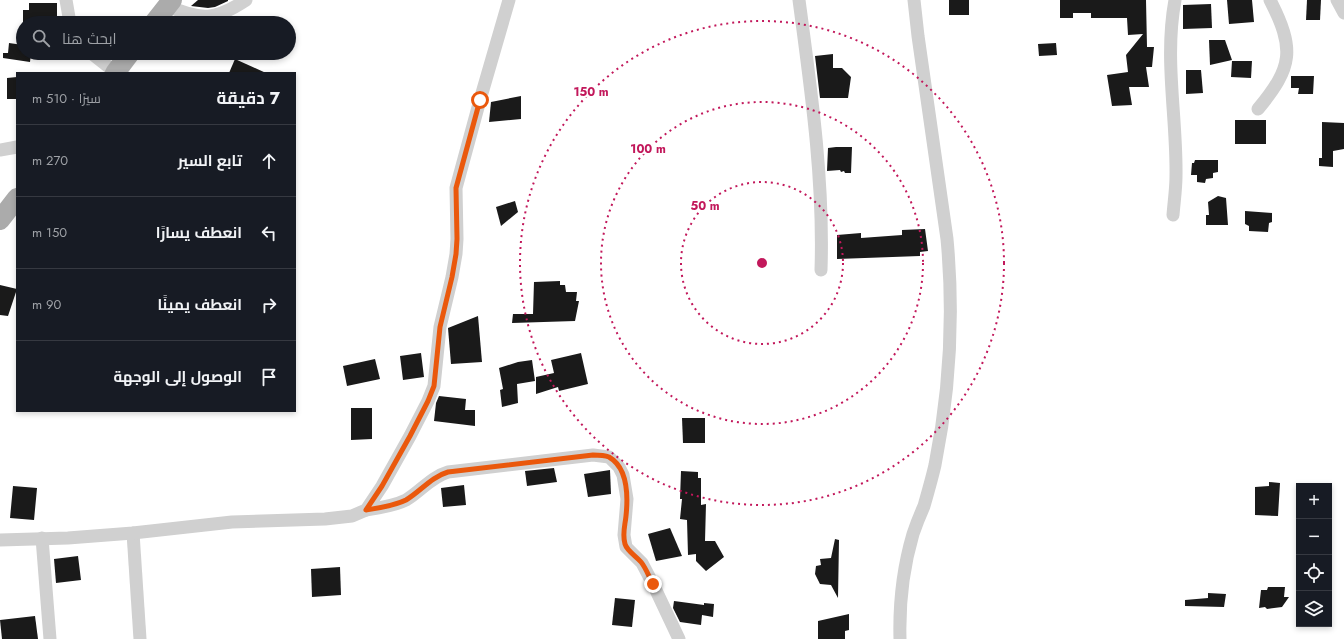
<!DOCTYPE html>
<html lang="ar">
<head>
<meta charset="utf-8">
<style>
  :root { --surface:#171b24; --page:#20242c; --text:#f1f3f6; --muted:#9ea1a6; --line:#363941 }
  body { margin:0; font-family:Jost,Cairo,sans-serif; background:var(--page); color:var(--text); direction:rtl }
  .controls { position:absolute; right:12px; bottom:12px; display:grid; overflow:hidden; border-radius:0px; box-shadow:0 2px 6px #0003 }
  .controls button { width:36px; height:36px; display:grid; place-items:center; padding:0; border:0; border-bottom:1px solid var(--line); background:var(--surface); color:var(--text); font:20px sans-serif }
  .stop { position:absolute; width:12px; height:12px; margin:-9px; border:3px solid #ea580c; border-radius:50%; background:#fff }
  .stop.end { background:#ea580c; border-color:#fff; box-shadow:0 1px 4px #0008 }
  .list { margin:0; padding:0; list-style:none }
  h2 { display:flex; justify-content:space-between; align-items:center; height:52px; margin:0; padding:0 16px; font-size:17px }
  h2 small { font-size:13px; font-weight:400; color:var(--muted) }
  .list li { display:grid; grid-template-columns:26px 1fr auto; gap:12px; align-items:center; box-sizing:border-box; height:72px; padding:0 16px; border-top:1px solid var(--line) }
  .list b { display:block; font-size:15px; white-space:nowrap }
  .list em { font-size:13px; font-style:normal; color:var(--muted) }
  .icon { flex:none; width:22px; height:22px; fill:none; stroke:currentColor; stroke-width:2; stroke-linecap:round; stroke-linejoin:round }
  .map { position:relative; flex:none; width:1344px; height:639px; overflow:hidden; direction:ltr }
  .search { position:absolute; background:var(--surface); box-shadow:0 2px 6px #0003; left:16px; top:16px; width:280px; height:44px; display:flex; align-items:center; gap:10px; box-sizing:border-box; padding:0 14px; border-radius:22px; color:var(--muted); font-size:15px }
  .panel { position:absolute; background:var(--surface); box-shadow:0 2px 6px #0003; left:16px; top:72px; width:280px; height:340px; border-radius:0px; direction:rtl }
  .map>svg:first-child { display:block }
  .building { fill:#1a1a1a }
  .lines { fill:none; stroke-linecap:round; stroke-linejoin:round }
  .minor { stroke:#d0d0d0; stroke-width:13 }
  .primary { stroke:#ababab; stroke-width:20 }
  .route { stroke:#ea580c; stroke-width:5 }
  .ring { fill:none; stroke:#c2185b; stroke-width:2; stroke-dasharray:2 4 }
  .centre { fill:#c2185b; stroke:#fff; stroke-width:2 }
  .ring-label { font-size:12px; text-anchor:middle; font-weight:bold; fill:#c2185b; stroke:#fff; stroke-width:4; stroke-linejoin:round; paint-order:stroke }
</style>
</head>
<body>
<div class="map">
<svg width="1344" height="639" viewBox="0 0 1344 639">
  <rect width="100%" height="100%" fill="#fff"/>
  <g class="building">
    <polygon points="198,0 228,0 228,1 215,7 208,8 191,6"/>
    <rect x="949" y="0" width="20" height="15"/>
    <polygon points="1060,0 1146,0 1147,47 1154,47 1152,67 1146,67 1149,87 1129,87 1132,105 1112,106 1107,75 1128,72 1126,55 1143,34 1128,35 1127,18 1091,18 1091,13 1073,13 1073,18 1060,18"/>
    <polygon points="1227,0 1252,0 1254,22 1229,24"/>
    <polygon points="1307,0 1321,0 1320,20 1306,20"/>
    <polygon points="29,3 57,3 57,17 52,17 52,20 44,20 44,23 23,23 23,10 29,10"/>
    <polygon points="1211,4 1212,28 1183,29 1183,5"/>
    <polygon points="1209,40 1225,40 1232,60 1210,65"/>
    <polygon points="9,43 23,45 23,53 31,53 30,62 3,58 3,53 8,53"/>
    <polygon points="1056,43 1057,55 1039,56 1038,44"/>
    <polygon points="833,54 833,68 842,68 851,77 848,98 820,98 815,56"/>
    <polygon points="235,59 266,73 229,73"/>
    <polygon points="1232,61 1252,61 1251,78 1231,77"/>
    <polygon points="1186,70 1201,70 1203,93 1186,94"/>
    <polygon points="1291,76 1314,76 1313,94 1298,94 1299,88 1291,88"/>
    <polygon points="17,77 17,99 7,99 7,78"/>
    <polygon points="521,96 521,119 489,122 491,102"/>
    <rect x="1235" y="120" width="31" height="24"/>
    <polygon points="1322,122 1344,123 1344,149 1333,151 1333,167 1319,166 1319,158 1322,158"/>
    <polygon points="836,147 852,147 851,173 845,173 844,171 841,172 840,170 827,171 828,148"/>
    <polygon points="1195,160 1218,160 1218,172 1213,173 1213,178 1206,179 1205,183 1197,182 1197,175 1191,175 1192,163 1194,163"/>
    <polygon points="1218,196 1226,198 1228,225 1206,225 1206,215 1209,215 1208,202"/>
    <polygon points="515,201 518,212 501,226 496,207"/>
    <polygon points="1245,211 1272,213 1272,222 1269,223 1268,232 1249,231 1249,226 1245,224"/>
    <polygon points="925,229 928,251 920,252 920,256 837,259 837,235 861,233 861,238 902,235 902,230"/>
    <polygon points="560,281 560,285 565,285 566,292 577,292 576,301 579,301 575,321 512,323 513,314 533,314 534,282"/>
    <polygon points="0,285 17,289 8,316 0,315"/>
    <polygon points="478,316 482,362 451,364 448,328"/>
    <polygon points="421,353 424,377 403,380 400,356"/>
    <polygon points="581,353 588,384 559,391 558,387 536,394 536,377 554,373 551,360"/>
    <polygon points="375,359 380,379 347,386 343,366"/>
    <polygon points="532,360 535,381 517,384 518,403 502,407 500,390 503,389 499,368 518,362"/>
    <polygon points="439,396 466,399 465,410 475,410 475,426 434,421 436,403"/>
    <polygon points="351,408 372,408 372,439 351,440"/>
    <polygon points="682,418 705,418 705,443 683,443"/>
    <polygon points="554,468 557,482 527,486 525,471"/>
    <polygon points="610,470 611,494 588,497 584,474"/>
    <polygon points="681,471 698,472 698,478 701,478 701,505 706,504 705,541 715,541 724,557 706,571 696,561 696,554 688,555 687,520 680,519 682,499 680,499"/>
    <polygon points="1269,482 1280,483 1278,516 1255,515 1255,487 1269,486"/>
    <polygon points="464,485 466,505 443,507 441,488"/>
    <polygon points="13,486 37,488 34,520 10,518"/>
    <polygon points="670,528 682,556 656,561 648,534"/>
    <polygon points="835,539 839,540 838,598 831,585 820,584 815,574 816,566 821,565 820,559 831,558"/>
    <polygon points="78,556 81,580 56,583 54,559"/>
    <polygon points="340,567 341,595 312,597 311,569"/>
    <polygon points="1268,587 1285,587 1284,597 1289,597 1282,607 1267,609 1265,607 1259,608 1261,590 1267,590"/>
    <polygon points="1208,593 1226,594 1224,607 1185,606 1185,600 1208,598"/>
    <polygon points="615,598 635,600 632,627 612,625"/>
    <polygon points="674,601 704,605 704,603 714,604 713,617 702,615 701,625 680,622 673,608"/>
    <polygon points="849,614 849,630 845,631 845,639 818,639 818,621"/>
    <polygon points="35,616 38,639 2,639 0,620"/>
  </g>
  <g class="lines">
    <g class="minor">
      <polyline points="66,0 70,23"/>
      <path d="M799,0C811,90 824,179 821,270"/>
      <polyline points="1337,0 1344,13"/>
      <path d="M168,6C201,21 216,20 246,0"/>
      <polyline points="91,53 115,72"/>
      <path d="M1258,109C1293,67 1295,49 1270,0"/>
      <polyline points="0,150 17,147"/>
      <path d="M1173,215C1174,202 1176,189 1176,176C1177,117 1164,59 1175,0"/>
      <path d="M366,510C379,508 394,506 406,500C421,491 431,477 448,472L593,455L609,457L619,467L623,475L627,499L624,535L626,547L642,563L653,584L679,639"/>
      <polyline points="133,533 140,639"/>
      <polyline points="42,538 50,639"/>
      <polyline points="0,540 68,538 133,533 232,522 325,519 352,516 366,510 382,486 410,436 428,401 434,386 440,327 452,277 456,254 457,239 456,188 480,100 509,0"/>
      <path d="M900,639C899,603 903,568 913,534C916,525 920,515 924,506C928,492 932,478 935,465C950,390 954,314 947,239L918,36L914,0"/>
    </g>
    <g class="primary">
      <polyline points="154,23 172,0"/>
      <polyline points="115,73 130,53"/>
      <polyline points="0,220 17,198"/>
    </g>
  </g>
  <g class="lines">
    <path class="route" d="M480,100L456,188L457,239L456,254L452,277L440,327L434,386L428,401L410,436L382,486L366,510C379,508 394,506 406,500C421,491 431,477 448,472L593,455C598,455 604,455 609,457C628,468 628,497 626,516C625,526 622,534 625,544C627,551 636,556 641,562C646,568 649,577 653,584"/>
  </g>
  <g class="ring">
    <circle cx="762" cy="263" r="81"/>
    <circle cx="762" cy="263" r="161"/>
    <circle cx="762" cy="263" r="242"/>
  </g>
  <circle cx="762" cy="263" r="6" class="centre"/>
  <g class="ring-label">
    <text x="591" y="96">150 m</text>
    <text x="648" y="153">100 m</text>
    <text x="705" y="210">50 m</text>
  </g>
</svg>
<div class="controls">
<button>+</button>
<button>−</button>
<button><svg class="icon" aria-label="locate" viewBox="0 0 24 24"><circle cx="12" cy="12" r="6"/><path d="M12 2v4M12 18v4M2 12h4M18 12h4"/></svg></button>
<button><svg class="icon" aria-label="layers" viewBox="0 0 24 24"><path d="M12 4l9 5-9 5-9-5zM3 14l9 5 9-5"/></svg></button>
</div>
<div class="stop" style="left:480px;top:100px"></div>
<div class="stop end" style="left:653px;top:584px"></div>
<div class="search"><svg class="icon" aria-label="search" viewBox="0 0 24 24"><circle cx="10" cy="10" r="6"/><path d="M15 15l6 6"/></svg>ابحث هنا</div>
<section class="panel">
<h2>7 دقيقة<small>سيرًا · 510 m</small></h2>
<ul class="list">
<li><svg class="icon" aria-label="ahead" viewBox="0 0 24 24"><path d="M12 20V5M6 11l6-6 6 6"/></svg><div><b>تابع السير</b></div><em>270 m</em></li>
<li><svg class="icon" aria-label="left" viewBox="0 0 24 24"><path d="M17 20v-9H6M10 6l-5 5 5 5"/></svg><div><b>انعطف يسارًا</b></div><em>150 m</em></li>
<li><svg class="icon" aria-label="right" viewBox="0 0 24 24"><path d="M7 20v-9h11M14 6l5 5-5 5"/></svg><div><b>انعطف يمينًا</b></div><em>90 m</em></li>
<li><svg class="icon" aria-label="arrive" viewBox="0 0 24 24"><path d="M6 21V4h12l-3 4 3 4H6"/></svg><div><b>الوصول إلى الوجهة</b></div></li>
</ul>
</section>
</div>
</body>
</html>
